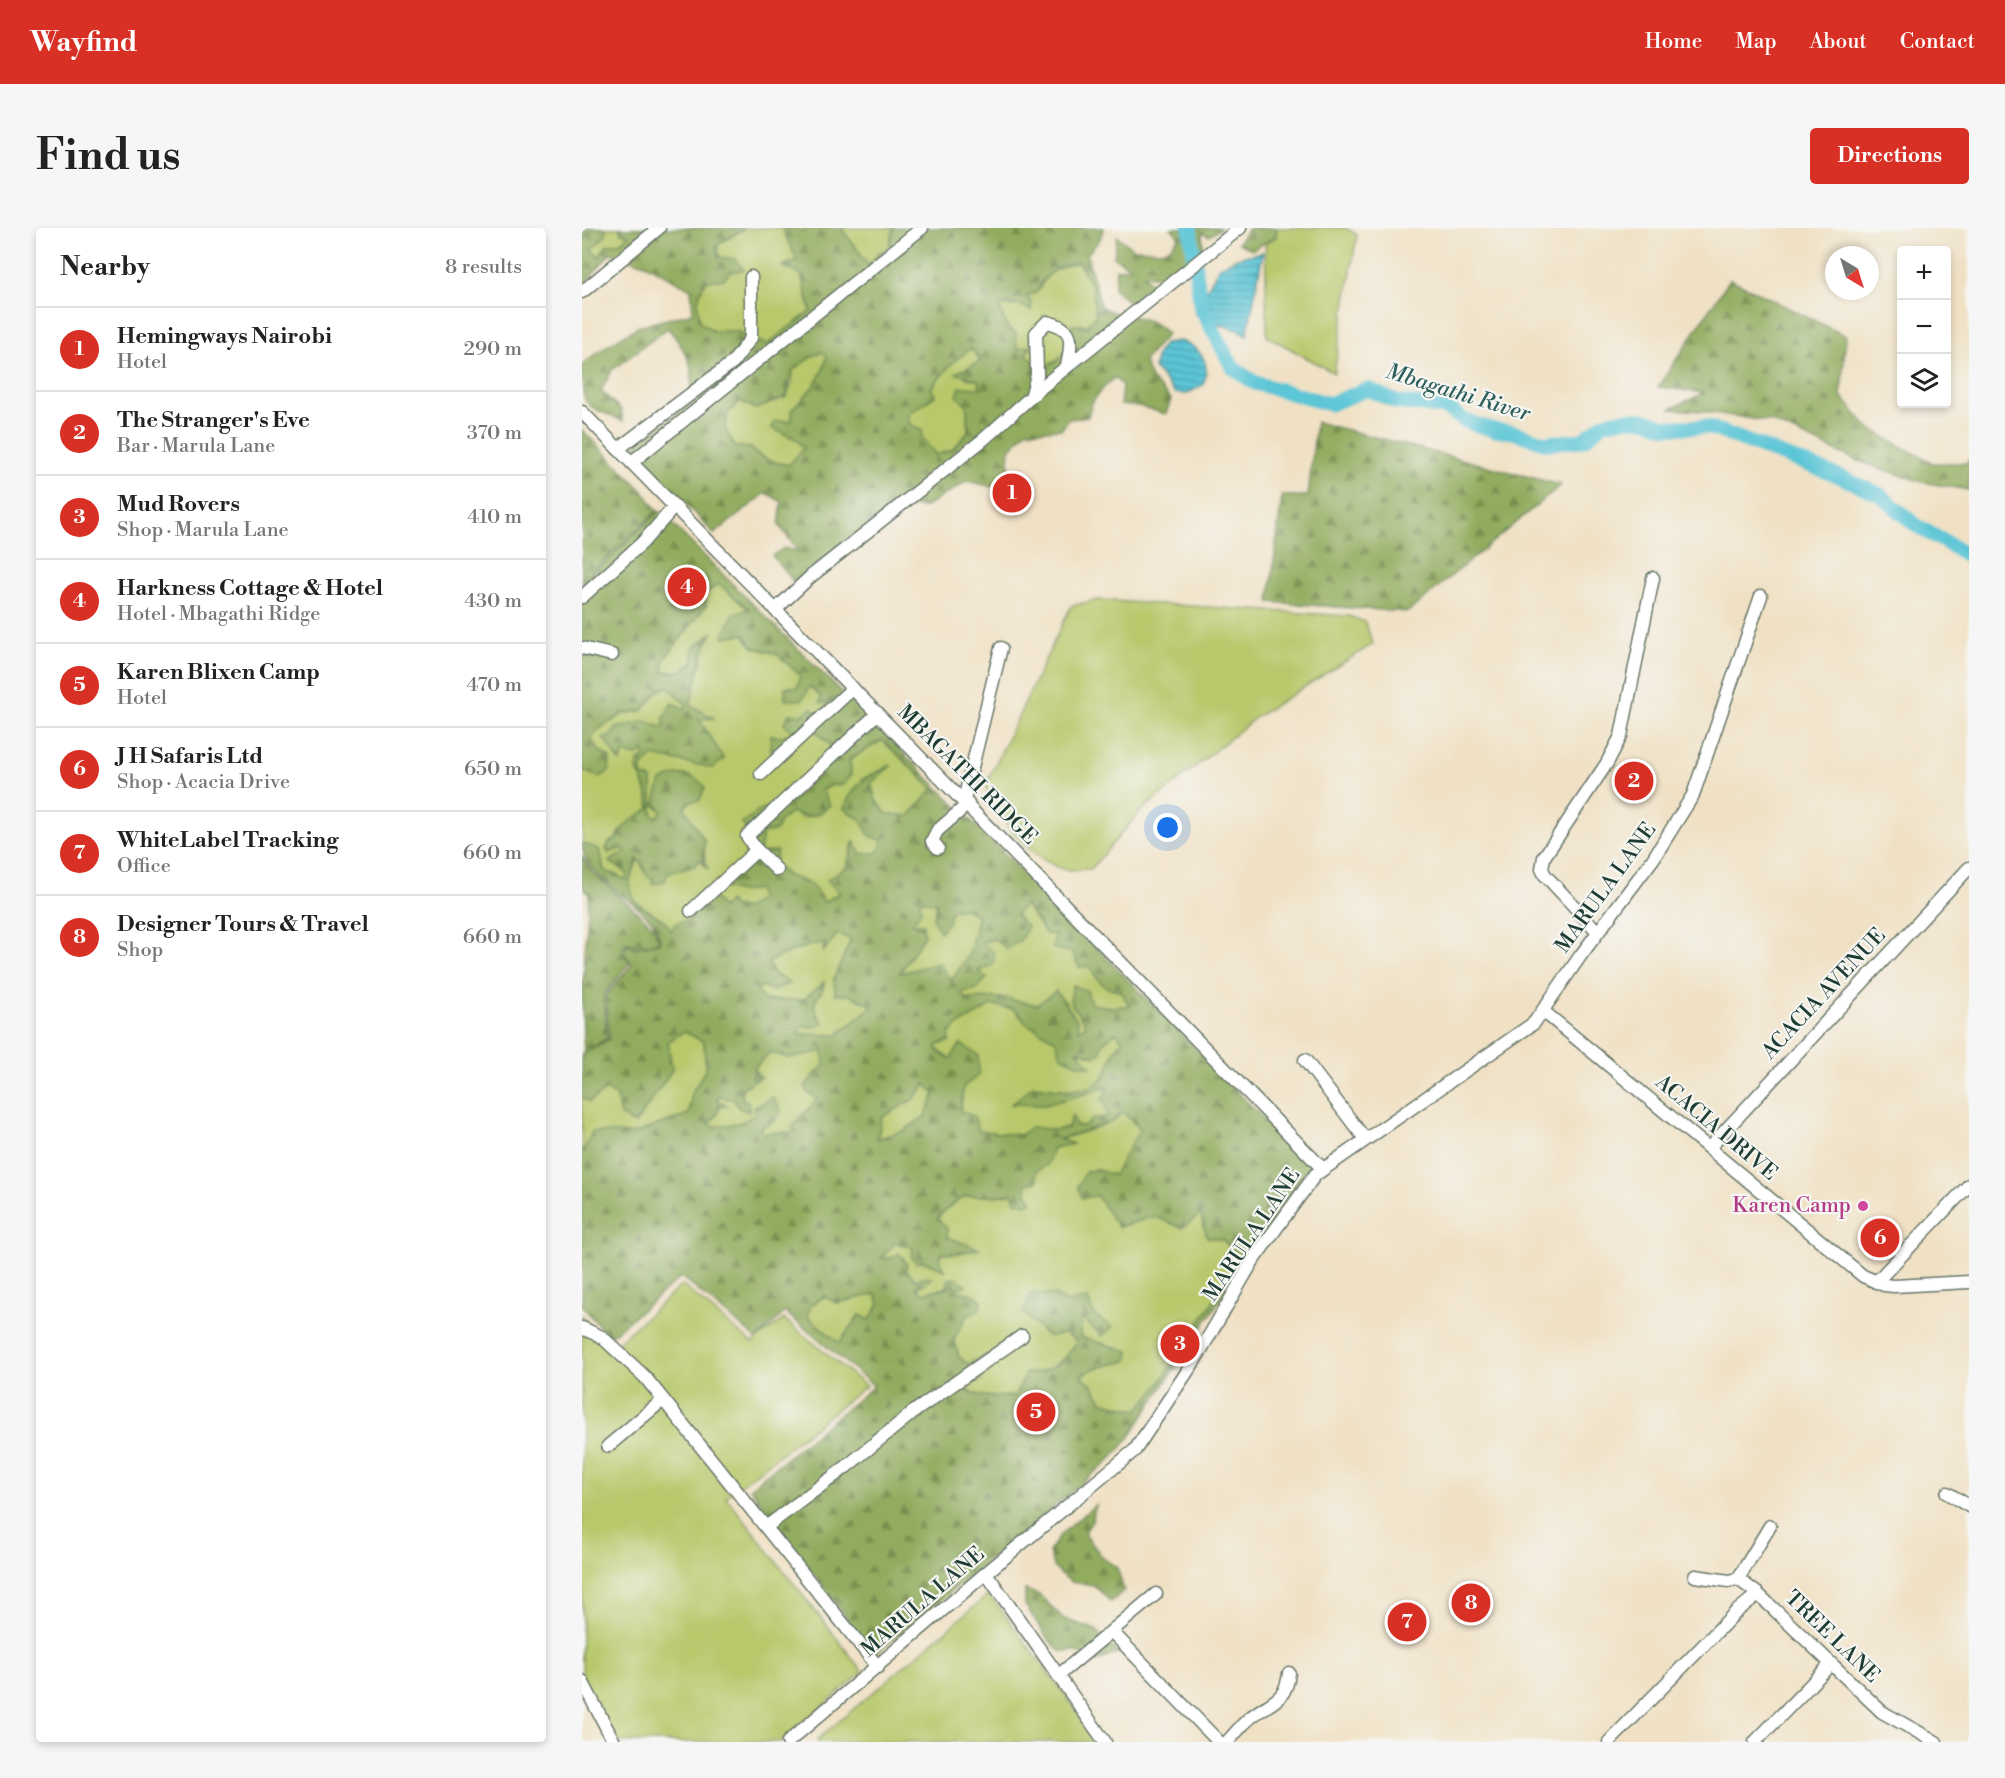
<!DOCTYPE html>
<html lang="en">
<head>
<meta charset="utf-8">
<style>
  :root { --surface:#fff; --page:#f6f6f6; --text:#222; --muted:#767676; --line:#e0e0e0; --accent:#d93025 }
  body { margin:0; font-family:"Libre Bodoni",serif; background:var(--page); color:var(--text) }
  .controls { position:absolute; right:18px; top:18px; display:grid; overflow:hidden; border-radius:6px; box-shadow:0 3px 9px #0003 }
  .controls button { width:54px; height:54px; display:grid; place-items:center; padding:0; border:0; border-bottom:2px solid var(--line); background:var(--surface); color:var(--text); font:30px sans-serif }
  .compass { position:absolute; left:1243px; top:18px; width:54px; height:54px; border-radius:50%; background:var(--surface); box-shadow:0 3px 9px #0003; rotate:142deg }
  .you { position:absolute; left:586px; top:600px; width:21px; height:21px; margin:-15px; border:4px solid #fff; border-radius:50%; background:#1a73e8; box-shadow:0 0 0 9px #1a73e833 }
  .badge { display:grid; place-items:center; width:39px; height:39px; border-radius:50%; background:var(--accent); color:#fff; font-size:20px; font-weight:700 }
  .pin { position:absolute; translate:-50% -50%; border:3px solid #fff; box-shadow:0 2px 6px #0006 }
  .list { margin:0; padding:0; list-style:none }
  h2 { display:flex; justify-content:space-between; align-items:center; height:78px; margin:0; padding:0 24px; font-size:26px }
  h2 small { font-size:20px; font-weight:400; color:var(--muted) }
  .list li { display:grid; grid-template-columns:39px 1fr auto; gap:18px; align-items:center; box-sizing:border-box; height:84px; padding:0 24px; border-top:2px solid var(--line) }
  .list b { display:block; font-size:22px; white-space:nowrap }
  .list p { margin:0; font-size:20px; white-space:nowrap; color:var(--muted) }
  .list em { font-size:20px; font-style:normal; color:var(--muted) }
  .icon { flex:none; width:33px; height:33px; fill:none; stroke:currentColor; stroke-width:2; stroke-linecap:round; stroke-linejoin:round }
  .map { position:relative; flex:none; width:1387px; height:1514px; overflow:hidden; border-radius:6px }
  header { display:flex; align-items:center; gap:36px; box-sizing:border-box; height:84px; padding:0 30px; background:var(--accent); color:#fff }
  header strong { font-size:28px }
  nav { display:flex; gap:33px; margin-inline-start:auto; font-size:21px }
  .intro { display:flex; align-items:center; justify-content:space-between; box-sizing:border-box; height:144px; padding:0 36px }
  h1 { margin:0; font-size:42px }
  .button { padding:15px 27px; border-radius:6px; background:var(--accent); color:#fff; font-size:21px; font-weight:700 }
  main { display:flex; gap:36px; padding:0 36px }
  aside { flex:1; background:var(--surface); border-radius:6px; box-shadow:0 3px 9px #0003 }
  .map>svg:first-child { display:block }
  .green { fill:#b8c86b; stroke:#6c8250; stroke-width:1.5 }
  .forest { fill:url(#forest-firs); stroke:#58744a; stroke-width:1.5; fill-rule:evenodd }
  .water { fill:url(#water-rules); stroke:#3d8185; stroke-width:1.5 }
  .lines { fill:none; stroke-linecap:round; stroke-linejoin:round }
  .river { stroke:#5bc5d6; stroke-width:15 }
  .minor-casing { stroke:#687667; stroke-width:15 }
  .minor { stroke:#fff; stroke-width:12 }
  .hotel-dot { fill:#d1479c; stroke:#f6f6f2; stroke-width:2 }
  .labels { text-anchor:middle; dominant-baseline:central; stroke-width:4.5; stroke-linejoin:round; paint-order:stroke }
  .street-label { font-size:21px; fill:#1f3d34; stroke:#f6f6f2 }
  .hotel-label { font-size:21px; fill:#b23c85; stroke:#f6f6f2; text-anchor:end }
  .water-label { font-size:22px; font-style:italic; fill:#2e5f5c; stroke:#f6f6f2 }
</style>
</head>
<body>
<header>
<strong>Wayfind</strong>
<nav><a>Home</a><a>Map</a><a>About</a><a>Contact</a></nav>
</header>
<div class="intro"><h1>Find us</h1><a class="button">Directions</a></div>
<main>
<aside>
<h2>Nearby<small>8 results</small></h2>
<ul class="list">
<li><span class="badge">1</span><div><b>Hemingways Nairobi</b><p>Hotel</p></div><em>290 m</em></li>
<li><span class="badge">2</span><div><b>The Stranger's Eve</b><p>Bar · Marula Lane</p></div><em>370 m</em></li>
<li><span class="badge">3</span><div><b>Mud Rovers</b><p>Shop · Marula Lane</p></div><em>410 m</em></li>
<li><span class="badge">4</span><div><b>Harkness Cottage &amp; Hotel</b><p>Hotel · Mbagathi Ridge</p></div><em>430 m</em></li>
<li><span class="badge">5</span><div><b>Karen Blixen Camp</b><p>Hotel</p></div><em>470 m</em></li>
<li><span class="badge">6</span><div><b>J H Safaris Ltd</b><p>Shop · Acacia Drive</p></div><em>650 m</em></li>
<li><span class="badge">7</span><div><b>WhiteLabel Tracking</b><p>Office</p></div><em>660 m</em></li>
<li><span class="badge">8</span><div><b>Designer Tours &amp; Travel</b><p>Shop</p></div><em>660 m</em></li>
</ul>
</aside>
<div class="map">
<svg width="1387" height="1514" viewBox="0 0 1387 1514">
  <defs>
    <pattern id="forest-firs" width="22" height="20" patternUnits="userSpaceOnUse" patternTransform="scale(1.5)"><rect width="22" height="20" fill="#92ac5f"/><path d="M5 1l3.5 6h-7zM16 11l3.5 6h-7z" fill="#778d4f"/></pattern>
    <pattern id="water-rules" width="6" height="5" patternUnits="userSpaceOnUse" patternTransform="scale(1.5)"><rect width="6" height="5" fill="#5bc5d6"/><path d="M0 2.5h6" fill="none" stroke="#4ba1ae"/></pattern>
  </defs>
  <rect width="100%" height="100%" fill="#f6f6f2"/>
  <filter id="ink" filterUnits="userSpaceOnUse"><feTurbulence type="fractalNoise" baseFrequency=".0167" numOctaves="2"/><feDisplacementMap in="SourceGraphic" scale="12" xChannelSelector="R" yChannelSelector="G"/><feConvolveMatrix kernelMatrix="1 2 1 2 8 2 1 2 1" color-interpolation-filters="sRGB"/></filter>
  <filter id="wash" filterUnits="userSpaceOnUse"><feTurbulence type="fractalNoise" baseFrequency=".008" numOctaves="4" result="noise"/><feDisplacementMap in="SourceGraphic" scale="24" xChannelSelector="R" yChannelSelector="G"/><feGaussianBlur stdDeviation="1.35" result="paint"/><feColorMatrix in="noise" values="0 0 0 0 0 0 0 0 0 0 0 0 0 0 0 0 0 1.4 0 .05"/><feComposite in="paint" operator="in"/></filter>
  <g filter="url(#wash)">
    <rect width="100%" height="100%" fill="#f0e1c5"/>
    <g class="green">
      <polygon points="24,0 38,0 39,5 47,7 38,15 25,17 17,29 9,21 23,8"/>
      <path d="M163,0H200L215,32L201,39L219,46L229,83L185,117L154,103H131L118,94C115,78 114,66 125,53L142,51L135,17Z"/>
      <polygon points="259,0 311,0 307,20 287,37"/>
      <polygon points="683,0 764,0 775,7 752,145 685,108"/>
      <path d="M496,34L510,58L514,87L475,133L459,140L444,126L449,119L435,121L416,78L442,77L443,68L458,61C463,44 480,38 496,34Z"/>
      <polygon points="389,120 399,133 384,150 397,152 398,160 385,177 386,204 370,222 354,227 327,196 327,185 353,168 349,160 369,136"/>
      <path d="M240,124L246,128C241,150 226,166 210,181V193H193L190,200L214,211L222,220L207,237C193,234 179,232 169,220L153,219L143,200L146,185L158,173L174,181L204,169L210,155L211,142L230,128Z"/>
      <path d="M137,356L167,382L151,386L141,409L162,406L171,419L195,426L218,447L216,459L203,471L227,458L239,469L238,474L250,467L248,476L212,504L198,509L188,521L226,496L248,517L255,529L172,613L163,641L154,652L158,664L175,661L178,671L164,681L150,678L141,681L119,673L123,680C112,690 100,693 89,704L84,694L52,673L47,655L56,630L65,648L71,651L70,655L87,644L112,638L118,631L123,638L122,613L101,580L123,559C107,544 98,544 79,553L73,577L81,583L74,590L70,585V551L60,549V538L71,528L117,537L142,531L116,491L130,490L108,477C115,455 119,423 130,405L111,420V435L99,443L81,445L82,431L124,378L123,365Z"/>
      <path d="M515,372L767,388L783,394L791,416L674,489L558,584L509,641C501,641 489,643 481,641C445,629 417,591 403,558L489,378Z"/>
      <path d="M86,458L104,476L103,482L91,476L83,500L63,494L29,517L38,533L42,525L62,522L63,528L56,534C58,551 66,563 68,580L37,604L26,625L42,620L43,624L38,630L30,631L45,646V652L38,651L36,647L22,643L20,631L0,615V542L17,549L28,530L15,521L9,510L18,500L41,486L61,482L76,463Z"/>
      <path d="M301,512L351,561L327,588L305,586L294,573L289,555L308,538L280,551C279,578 271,601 301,612L297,625L279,626L271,615L258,665L242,674L229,656L206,648L177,626L181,605L210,584L221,590L237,586L248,577L240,563L269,546L268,531Z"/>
      <polygon points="337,672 355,675 366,694 369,682 381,680 397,687 387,727 369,753 318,745 342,708 330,696"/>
      <path d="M443,676L464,705L474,707L471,720L491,725L497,739L507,738C516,752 521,762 539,763L548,778L528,779L508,776L505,763L488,773L504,797L497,802L495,792L481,771H465L455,777L422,770L384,771L378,764L394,761L400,714L413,711Z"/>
      <path d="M256,705L269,712L252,750L268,767L291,778L255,807L216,806L219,799H231L235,786L232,774L241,761L242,754L221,772H181L174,763L181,758L208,755L192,746L186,735C197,726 228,717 243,713L241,722Z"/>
      <path d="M409,777L432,781L445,796L494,822L513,828L521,815L534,804L541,813C529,824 531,830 524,845C511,870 474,860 451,858L430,876L463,877L527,859V889L511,891L504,898H495L490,888L486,899L473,902L449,899L439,907L397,903L378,884C381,865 382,847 368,831C363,826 358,825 353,818L368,813L367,806C378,792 395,789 409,777Z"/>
      <polygon points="102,803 122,814 124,841 110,865 107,886 51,906 11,904 0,926 0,869 7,874 24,862 35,867 38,887 53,896 90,842 86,814"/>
      <path d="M241,823L243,837L230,849L235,870L214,904L181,905L177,900L192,893L174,886C159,895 143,905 127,895L135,887L138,878L144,877L134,872L137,867L146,871L151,869L157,880L167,883L160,870V860L178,849L171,841L189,824L206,830Z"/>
      <polygon points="344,856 353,866 343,889 321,903 295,911 300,889 332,871"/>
      <path d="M542,884L558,901L532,948L515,942V968L537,999L572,988L600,1000L619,986L621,999L641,1012L656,1028L653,1040L577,1157L556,1182L520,1174L510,1157L499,1147L513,1140L545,1133L547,1123L498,1109L500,1089L520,1108L530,1099L512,1087L472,1067L483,1105L495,1113C484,1131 466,1147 444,1145L433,1168C414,1169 399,1171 383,1160L397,1152L391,1153L404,1127L386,1136L377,1129L372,1111L384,1089L397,1082L369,1063L366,1051L365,1060L340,1065L335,1060L349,1050L344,1048L334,1052L324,1042L322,1030H299L313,1015L329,1018L341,1033L362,1042L357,1031L360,1025L371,1026L395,1021L365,1009L355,990C363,983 376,969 387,968C404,967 413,970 430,965L433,973L445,976L450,972L445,966L444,956C456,940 464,939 471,920L489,915L476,912L508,902Z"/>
      <polygon points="100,1057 170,1115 202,1091 284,1158 144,1269 281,1444 198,1514 29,1514 0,1462 0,1087 27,1122"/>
      <polygon points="294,1066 297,1076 288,1092 277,1087 257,1115 225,1088 229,1077 243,1068 255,1075"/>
      <polygon points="407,1366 518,1514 237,1514 235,1512"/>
    </g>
    <g class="forest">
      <path d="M5,0H24L23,8L9,21L17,29L25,17L38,15L46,7L39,5L38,0H163L135,17L136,29L153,31L162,42L148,44L142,51L125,53C114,66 115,78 118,94L131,103H153L184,117L229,83L219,46L200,38L215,32L200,0H217L220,3L223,0H259L287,37L297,24L307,20L311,0H522L517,13L505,26C508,44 516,59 518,78C544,94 563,82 585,106L562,133L569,151L589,171L584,186L557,178L538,177L540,158L533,149C519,162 509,170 506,189L486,191L480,201L444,203L428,221L426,250L416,260L385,253L343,279L312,277L212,354L190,328L202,320L216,323L197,297L200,274L184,265L132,306L51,219L107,176C114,140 109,129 86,100L30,142L19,163L39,182L41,193C2,175 0,183 0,137L23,119L57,98L111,85L109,61L63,36L28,25L0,59V2L4,7ZM496,34L510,58L514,87L506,97H489L493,115L475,133L459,140L444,126L449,118L435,121L434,105L425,100L417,78C429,76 438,74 449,83L450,75L444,68L454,65L461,52L475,40ZM389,120L399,133L374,145L397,152L398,160L378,159L375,168L385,177L386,204L370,222L354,227L340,210V202L327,196V185L353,167L349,160L369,136ZM240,124L245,128C241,150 226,166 210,181V193H193L190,200L214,211L222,220L207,237C192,234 178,232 169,220L153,219L143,200L146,185L158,173L174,181L204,169L211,142L230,128Z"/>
      <path d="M589,0H639L627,8L620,4L621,20L582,49L562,47L571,59L552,78L532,61L534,41L549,40L532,29L535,8L551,21C574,20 582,31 597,9Z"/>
      <polygon points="667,0 695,0 694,9 670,22 656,15"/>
      <polygon points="1148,51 1264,108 1259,168 1286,200 1350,235 1384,235 1387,232 1387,262 1340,254 1276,233 1190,194 1120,183 1088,181 1122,165 1076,159"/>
      <polygon points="734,194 979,257 826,384 687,374 700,268 726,268"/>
      <polygon points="0,202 61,263 75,283 0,353"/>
      <path d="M77,283L429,632L729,939L719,949L547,1210L530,1230L292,1427L168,1260L292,1158L203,1084L175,1111L99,1049L27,1109L0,1078V926L10,904L51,906L107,886L110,865L124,841L122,814L102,803L86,814L90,842L53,896L38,887L34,867L24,862L7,874L0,869V826L27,811L24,768L50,736L42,725L45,716L54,720L78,715C77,710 76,702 73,697C55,672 0,648 0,615L17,621L22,643L44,652L45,646L41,641L27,634L43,624L42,621L38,619L26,625L24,621L27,614L35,611C39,596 56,588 68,580L64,559L55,542L56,534L63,528L62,523L54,528L42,525L38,534L21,509H28L35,500L64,493L82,500V489L90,475L103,481L104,476L85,458L76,463L61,482L41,486L18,500L9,511L15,521L28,530L27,544L17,549L0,542V356ZM137,356L167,381L151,386L141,409L162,406L171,419L195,426L218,447L216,459H203V472H220L228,458L239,469L238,475H245L250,469L248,476L235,486L230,480L220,487L207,486L202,496L212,504L198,509L189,507L188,521L197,520L226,496L248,517L255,529L209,575L182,580L160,595L172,613L163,626V641L143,660L158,664L175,661L178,671L165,681L150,678L147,673L140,680L132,669L119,672L123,680H114L110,686L112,690L93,696L89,703L84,694L52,673L47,655L55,631L61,637L65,648L71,651L70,656L82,654L87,644L112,638L118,631L127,642L121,633L123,613L102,580L107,574L118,572L123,559C108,543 98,544 79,553L72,577L80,583L74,590L70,585V551L60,548V538L71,528L131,540L142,531L117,491L132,490L108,477C115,453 118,424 131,404L111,420V435L99,443L81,444L82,431L124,378L123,365ZM300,512L351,561L327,588L305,586L294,573L289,555L310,537C286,548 271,555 262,581L278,591L287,607L301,613L296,625L279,626L272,614L266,638L245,652L258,665L242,674L229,656L206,648L193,636L195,623L178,625L181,605L194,603L198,593L210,584C225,592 235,587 248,577L240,562L247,557H261L269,546L268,531ZM338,672L355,675L351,691L358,704L366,694L369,682L381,680L396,687L387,727L369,753L357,735L318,745L342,708L341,696H330L339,683ZM443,676L464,706L473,707L471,720L491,725L497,739L507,738C516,752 521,762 539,763L548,778L528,779L509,776L505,763L491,757L488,773L504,797L497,802L495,792L474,763L455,777L422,770L384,771L379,764L394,761L405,750L396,743L412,736V725L400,714L413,711L425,721L438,712L446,699L434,687ZM256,705L269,712L252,750L253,766L268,767L291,778L255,807L217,806L219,799H231L242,795L235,786L232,774L241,761L242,754L221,772H182L174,763L181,758L191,763L208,755L192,746L186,735C196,726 228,717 243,714L241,724ZM409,777L432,781L445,796L474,812L479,828L497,837L509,839L495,822L513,828L518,826L521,815L534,804L541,813C529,824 531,831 524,845C511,870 474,860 451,858L429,876L463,877L526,859L520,871L527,888L511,891L503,898H495L490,887L486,900L473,902L449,899L439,907L397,903L392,888L378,883L382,858L397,847L396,827L379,816L368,831L357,825L354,818L368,812L367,806C378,792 395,789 409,777ZM241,823L242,837L223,858L226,865L235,870C226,886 217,886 210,899L214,904L181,905L177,900L192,893L199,883L191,869L172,880L173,886L161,894L134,899L127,895L135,887L138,878H145L135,872L137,867L146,871L151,870L157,880L167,884V875L160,870V860L179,849L171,841L188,824L206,830ZM343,856L353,866L343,889L321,903L295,911L300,889L332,871ZM541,884L558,901L532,947L515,942L504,943L496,958L500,970L515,968L536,999L572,988L600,1000L619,986L625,1009L641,1012L656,1029L653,1040L577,1157L556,1182L521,1174L510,1157L499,1147L513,1140L545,1133L547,1123L498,1109L500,1090L520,1108L530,1099L512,1087L506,1071L486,1074L472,1067L449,1065L441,1084L466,1109L483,1105L495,1113C485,1132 465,1147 444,1145L433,1168C415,1169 398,1172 383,1160L401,1151L392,1152L405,1127L386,1136L377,1129L372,1111L384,1089L397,1082L400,1072L389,1065L371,1063L384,1057L374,1050L366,1051L365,1060L340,1065L335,1060L350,1050L344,1048L334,1052L324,1042L325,1037L317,1025L308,1031L299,1030L313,1015L329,1018L331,1024L329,1028L334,1035L341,1033L363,1042L357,1031L360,1025L371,1026L398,1021L365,1009V1000L355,990C363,983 376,969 387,968C403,967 414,970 430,965L433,973L445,976L450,972L445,966L444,956L455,954L454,943L465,937L471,920L491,916L477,911L530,894ZM294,1066L297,1076L288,1092L278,1087L257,1115L225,1088L229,1077L242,1068L254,1075Z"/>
      <polygon points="0,628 10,644 72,699 77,714 54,718 44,714 40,724 48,734 22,767 25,810 2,825 0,773 7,666 0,659"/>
      <polygon points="514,1276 510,1293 502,1305 521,1330 535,1340 542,1362 529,1374 512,1357 489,1354 472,1340 467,1324 479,1306"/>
      <polygon points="443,1362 457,1367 482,1391 514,1402 536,1425 511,1435 493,1423 478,1423 466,1411 443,1377"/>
    </g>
    <g class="water">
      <path d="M681,24L665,107C646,95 630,99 612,85L637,39L655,30Z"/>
      <path d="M598,113C619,119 630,135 621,157L604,166L593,165L572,140L575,126L583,115Z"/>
    </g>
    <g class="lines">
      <polyline class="river" points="608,0 619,80 651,140 673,155 748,176 786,161 814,174 864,180 883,193 912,202 931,204 964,215 1001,212 1022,195 1043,191 1064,192 1083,199 1127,199 1256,248 1297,266 1335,298 1387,328"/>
    </g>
  </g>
  <g filter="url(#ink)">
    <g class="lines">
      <g class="minor-casing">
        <g id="minor">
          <polyline points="0,64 77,0"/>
          <path d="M450,166L455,147L454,105L465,94C493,100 490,113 485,138"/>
          <polyline points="0,184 740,940"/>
          <polyline points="36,221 151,134 169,110 169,49"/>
          <polyline points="50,234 340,0"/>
          <polyline points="0,369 60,315 93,278"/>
          <polyline points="193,382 228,349 402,211 461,158 658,0"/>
          <polyline points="0,420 30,427"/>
          <polyline points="179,546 271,460"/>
          <polyline points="382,572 419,420"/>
          <polyline points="356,620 350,613 355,603 386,576"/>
          <polyline points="195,642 172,619 165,608 296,485"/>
          <polyline points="109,683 175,622"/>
          <polyline points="1016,704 963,647 960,641 962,629 1025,535 1039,508 1071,350"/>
          <polyline points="961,783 1281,1048 1302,1057 1312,1058 1387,1054"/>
          <polyline points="723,832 783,911"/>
          <polyline points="1127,920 1387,640"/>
          <polyline points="1294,1054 1387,957"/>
          <polyline points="0,1100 20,1109 63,1149 296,1439"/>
          <polyline points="26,1218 81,1172"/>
          <polyline points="1365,1265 1387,1278"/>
          <polyline points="184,1299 264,1239 330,1185 440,1108"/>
          <polyline points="404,1345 523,1514"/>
          <polyline points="1113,1348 1147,1353 1156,1351 1176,1366"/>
          <polyline points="1156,1351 1188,1298"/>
          <polyline points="574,1366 532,1401 534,1408 637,1514"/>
          <polyline points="477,1447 532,1401"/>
          <polyline points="0,1453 32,1514"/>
          <polyline points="206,1514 404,1345 553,1222 613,1132 672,1031 733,947 952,795 999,727 1071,631 1111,567 1179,368"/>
          <path d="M645,1514C653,1506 660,1496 669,1489C689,1473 704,1474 707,1445"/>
          <polyline points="1027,1514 1154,1384 1176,1366 1300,1484 1354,1514"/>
          <polyline points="1173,1514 1248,1437"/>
        </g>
      </g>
      <use href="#minor" class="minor"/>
    </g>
  </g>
  <circle class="hotel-dot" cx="1281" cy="978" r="6"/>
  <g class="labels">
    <g class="street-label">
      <text transform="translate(385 547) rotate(45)">MBAGATHI RIDGE</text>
      <text transform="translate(1024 660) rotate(-54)">MARULA LANE</text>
      <text transform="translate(1242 766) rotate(-47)">ACACIA AVENUE</text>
      <text transform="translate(1134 900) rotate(40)">ACACIA DRIVE</text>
      <text transform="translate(670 1007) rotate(-56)">MARULA LANE</text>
      <text transform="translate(341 1374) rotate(-41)">MARULA LANE</text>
      <text transform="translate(1250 1409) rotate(44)">TREE LANE</text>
    </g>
    <g class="hotel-label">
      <text x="1269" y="978">Karen Camp</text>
    </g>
    <g class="water-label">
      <text transform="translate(876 165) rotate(17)">Mbagathi River</text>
    </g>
  </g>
</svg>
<div class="controls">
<button>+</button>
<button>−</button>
<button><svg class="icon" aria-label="layers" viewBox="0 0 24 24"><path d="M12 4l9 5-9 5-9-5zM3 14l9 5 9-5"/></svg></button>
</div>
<svg class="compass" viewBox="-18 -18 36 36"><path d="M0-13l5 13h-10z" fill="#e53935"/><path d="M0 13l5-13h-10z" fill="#767676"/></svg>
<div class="you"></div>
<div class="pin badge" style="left:430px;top:265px">1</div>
<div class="pin badge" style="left:1052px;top:553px">2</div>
<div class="pin badge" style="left:598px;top:1116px">3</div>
<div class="pin badge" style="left:105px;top:359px">4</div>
<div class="pin badge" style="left:454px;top:1184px">5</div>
<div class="pin badge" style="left:1298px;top:1010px">6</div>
<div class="pin badge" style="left:825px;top:1394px">7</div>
<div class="pin badge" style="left:889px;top:1375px">8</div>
</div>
</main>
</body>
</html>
